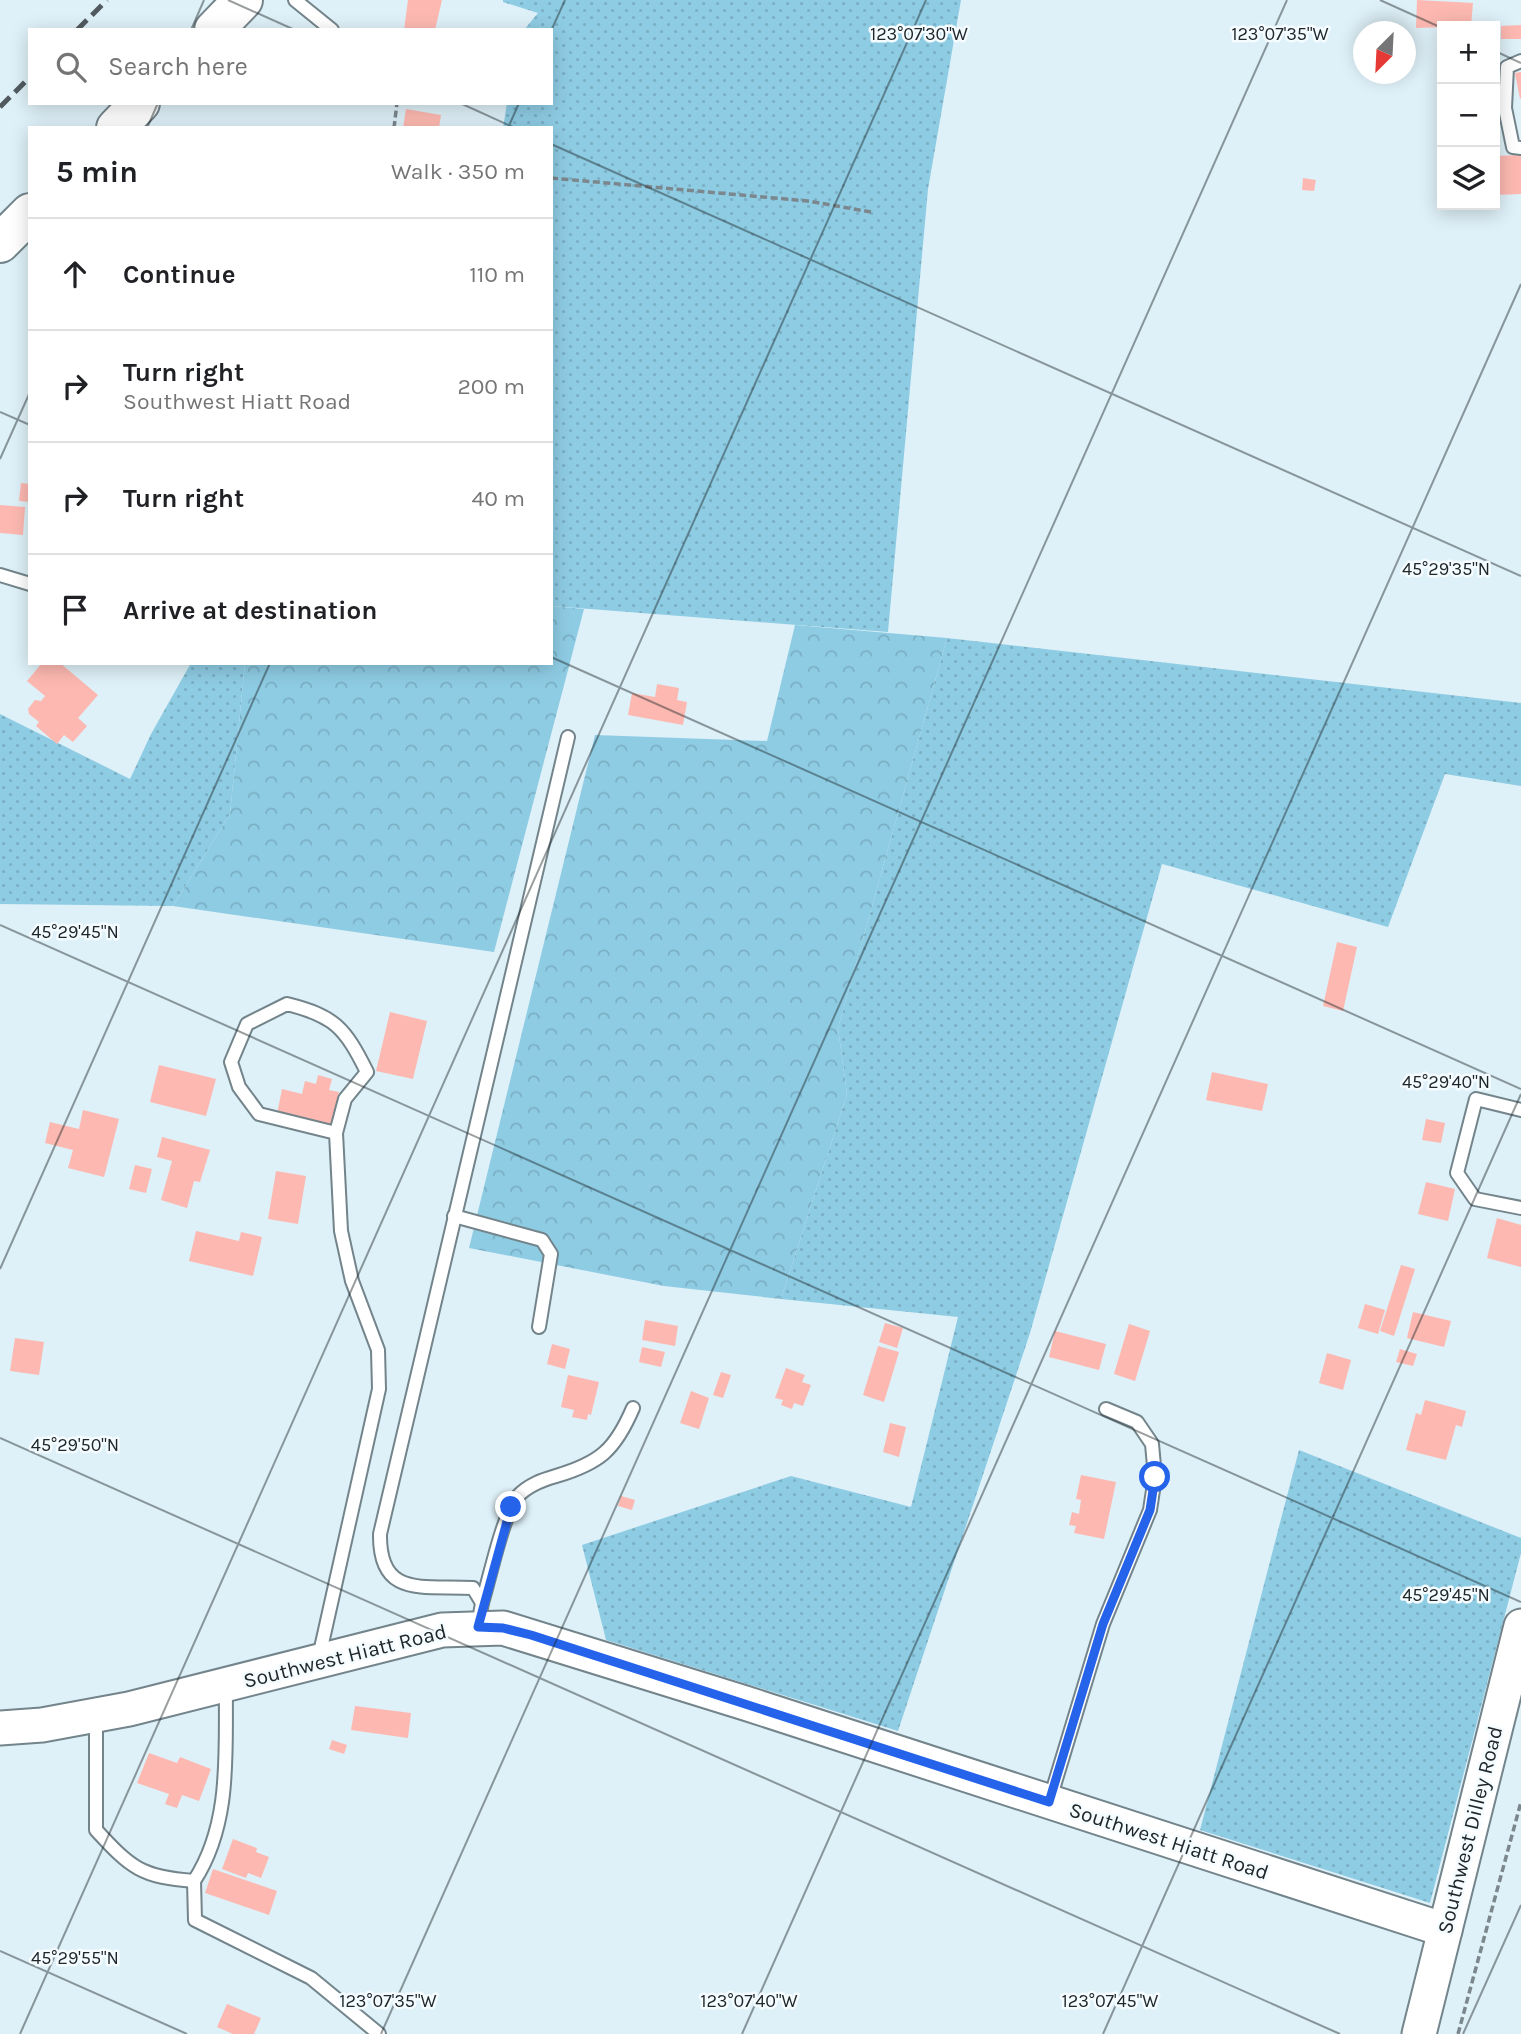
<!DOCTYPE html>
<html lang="en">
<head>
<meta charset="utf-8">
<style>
  :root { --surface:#fff; --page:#f6f6f6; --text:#202124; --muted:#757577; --line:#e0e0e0 }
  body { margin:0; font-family:Karla,sans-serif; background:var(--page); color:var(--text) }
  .controls { position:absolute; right:21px; top:21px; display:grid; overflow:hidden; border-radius:0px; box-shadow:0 4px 18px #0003 }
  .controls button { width:63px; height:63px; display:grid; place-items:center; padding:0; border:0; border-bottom:2px solid var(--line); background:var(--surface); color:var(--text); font:35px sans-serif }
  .compass { position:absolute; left:1353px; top:21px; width:63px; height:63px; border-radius:50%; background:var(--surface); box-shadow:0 4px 18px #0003; rotate:204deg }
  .stop { position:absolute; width:21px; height:21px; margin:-16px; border:5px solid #2563eb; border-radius:50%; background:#fff }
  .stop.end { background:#2563eb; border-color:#fff; box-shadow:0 2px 7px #0008 }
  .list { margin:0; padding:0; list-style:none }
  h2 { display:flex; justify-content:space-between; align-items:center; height:91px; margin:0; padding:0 28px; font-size:30px }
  h2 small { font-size:23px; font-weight:400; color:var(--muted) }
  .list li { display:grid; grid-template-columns:46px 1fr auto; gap:21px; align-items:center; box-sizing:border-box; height:112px; padding:0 28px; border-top:2px solid var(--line) }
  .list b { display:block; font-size:26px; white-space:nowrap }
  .list p { margin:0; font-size:23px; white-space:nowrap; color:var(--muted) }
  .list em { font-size:23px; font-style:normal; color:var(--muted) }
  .icon { flex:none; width:38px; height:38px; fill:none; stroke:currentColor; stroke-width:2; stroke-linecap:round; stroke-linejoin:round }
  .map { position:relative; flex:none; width:1521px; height:2034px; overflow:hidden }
  .search { position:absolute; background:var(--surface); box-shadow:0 4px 18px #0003; left:28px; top:28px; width:525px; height:77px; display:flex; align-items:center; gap:18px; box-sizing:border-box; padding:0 24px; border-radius:0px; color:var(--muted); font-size:26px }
  .panel { position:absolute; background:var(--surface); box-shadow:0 4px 18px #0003; left:28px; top:126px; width:525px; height:539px; border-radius:0px }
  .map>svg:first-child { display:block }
  .grass { fill:url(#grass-dots) }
  .forest { fill:url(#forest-crowns) }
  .building { fill:#fdb9b1 }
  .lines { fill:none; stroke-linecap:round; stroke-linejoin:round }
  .lane-casing { stroke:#73848b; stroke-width:16 }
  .secondary-casing { stroke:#73848b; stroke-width:37 }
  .highway-casing { stroke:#73848b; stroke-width:42 }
  .path { stroke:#7b878d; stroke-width:3.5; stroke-dasharray:7 3.5; stroke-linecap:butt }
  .lane { stroke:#fff; stroke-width:12 }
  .secondary { stroke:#fff; stroke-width:33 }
  .highway { stroke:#fff; stroke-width:38 }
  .rail { stroke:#515b5f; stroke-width:5; stroke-dasharray:14 7; stroke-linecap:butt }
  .route { stroke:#2563eb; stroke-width:9 }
  .ticks { fill:none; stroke:#20272a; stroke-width:2; stroke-opacity:0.45 }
  .labels { text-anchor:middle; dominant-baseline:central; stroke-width:5; stroke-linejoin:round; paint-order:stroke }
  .street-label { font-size:21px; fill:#20272a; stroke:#f4fcff }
  .ticks-label { font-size:18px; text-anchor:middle; fill:#20272a; stroke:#f4fcff; stroke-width:5; stroke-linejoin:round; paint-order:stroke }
</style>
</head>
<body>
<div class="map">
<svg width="1521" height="2034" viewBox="0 0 1521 2034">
  <defs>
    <pattern id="grass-dots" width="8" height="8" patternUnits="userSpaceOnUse" patternTransform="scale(1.75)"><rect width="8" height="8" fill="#8ecce4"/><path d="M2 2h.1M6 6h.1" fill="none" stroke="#7aafc4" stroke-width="1.8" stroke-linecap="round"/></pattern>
    <pattern id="forest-crowns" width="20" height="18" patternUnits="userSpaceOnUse" patternTransform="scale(1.75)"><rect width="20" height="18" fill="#8ecce4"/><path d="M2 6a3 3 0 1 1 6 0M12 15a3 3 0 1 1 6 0" fill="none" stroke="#7aafc4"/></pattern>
  </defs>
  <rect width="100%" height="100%" fill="#def0f8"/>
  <g class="grass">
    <polygon points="503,0 961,0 928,189 888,632 551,606 551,128 503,128 507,103 551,103 551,30 524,30 538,13 503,2"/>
    <polygon points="947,638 1521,703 1521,786 1445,774 1388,927 1162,864 1030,1333 898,1731 606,1640 582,1545 791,1476 911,1507 958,1317 781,1299 847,1094 838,1028"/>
    <polygon points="191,663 245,663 230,814 173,906 0,904 0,714 130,779 151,734"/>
    <polygon points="1299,1450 1521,1538 1521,1553 1430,1903 1200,1830"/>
  </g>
  <g class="forest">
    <polygon points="551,606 584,609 494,952 173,906 230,814 245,663 551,663"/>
    <polygon points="795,625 947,638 838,1028 847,1094 781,1299 664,1286 469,1248 595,735 767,741"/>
  </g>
  <g class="building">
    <polygon points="408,0 442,0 435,30 404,30"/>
    <polygon points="1417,0 1473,3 1471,26 1416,28"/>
    <polygon points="1521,25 1521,39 1501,39 1501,26"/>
    <polygon points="1406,45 1415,46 1414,57 1406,56"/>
    <polygon points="1521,72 1521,98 1520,99 1515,73"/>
    <polygon points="406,109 441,115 439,128 403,128"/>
    <polygon points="1521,155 1521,194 1495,195 1495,156"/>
    <polygon points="1303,178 1316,180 1314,191 1302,190"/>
    <polygon points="21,483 30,484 30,502 19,501"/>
    <polygon points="0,505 25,507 23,535 0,533"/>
    <polygon points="42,663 60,663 98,695 78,718 87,726 73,742 64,735 57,744 36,726 39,722 29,714 28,709 35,700 41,701 45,696 27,681"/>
    <polygon points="657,684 679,688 677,700 687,702 683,725 628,715 632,693 655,697"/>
    <polygon points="1337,942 1357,947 1343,1011 1323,1006"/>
    <polygon points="390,1012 427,1021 413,1079 376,1071"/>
    <polygon points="159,1065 216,1079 206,1116 150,1102"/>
    <polygon points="1212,1072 1268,1084 1262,1111 1206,1100"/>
    <polygon points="318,1075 332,1079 329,1090 339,1092 331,1127 277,1114 282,1089 302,1094 305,1081 316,1084"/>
    <polygon points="83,1110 119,1119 104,1177 68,1168 73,1150 45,1143 50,1122 79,1129"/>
    <polygon points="1426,1119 1445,1123 1441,1143 1422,1140"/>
    <polygon points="162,1137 210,1150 200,1182 194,1181 187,1208 161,1200 172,1161 157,1157"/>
    <polygon points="135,1165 152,1169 146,1193 129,1189"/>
    <polygon points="276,1171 306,1176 298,1224 268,1219"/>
    <polygon points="1426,1182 1455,1189 1448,1221 1418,1214"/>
    <polygon points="1497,1218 1521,1225 1521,1267 1487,1258"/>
    <polygon points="196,1231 239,1241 241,1232 262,1237 253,1276 189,1261"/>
    <polygon points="1401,1265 1415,1269 1394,1336 1380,1331"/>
    <polygon points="1365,1304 1385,1310 1378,1334 1358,1328"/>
    <polygon points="1413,1312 1451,1321 1444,1347 1407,1338"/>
    <polygon points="645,1320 678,1326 675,1346 642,1340"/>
    <polygon points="885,1323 903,1328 897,1348 879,1342"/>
    <polygon points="1129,1324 1150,1331 1135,1381 1114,1374"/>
    <polygon points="1055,1331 1106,1344 1099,1370 1049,1357"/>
    <polygon points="15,1338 44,1342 39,1375 10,1371"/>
    <polygon points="552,1344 570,1349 565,1369 547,1364"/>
    <polygon points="878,1346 899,1352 884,1402 863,1395"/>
    <polygon points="642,1347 665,1352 661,1367 639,1362"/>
    <polygon points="1400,1349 1417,1354 1413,1366 1396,1362"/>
    <polygon points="1327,1353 1351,1360 1343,1390 1319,1383"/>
    <polygon points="786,1368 805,1375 802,1382 811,1385 803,1406 794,1403 792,1409 781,1405 783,1400 775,1398"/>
    <polygon points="721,1372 731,1375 723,1398 713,1395"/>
    <polygon points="568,1375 599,1382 591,1415 588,1414 587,1420 572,1417 574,1410 561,1407"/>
    <polygon points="691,1391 709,1398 699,1429 680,1423"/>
    <polygon points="1425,1400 1466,1411 1462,1427 1456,1425 1446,1460 1406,1450 1416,1413 1421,1415"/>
    <polygon points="890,1423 906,1427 899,1457 883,1452"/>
    <polygon points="1081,1475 1116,1482 1104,1539 1074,1533 1076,1526 1069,1525 1072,1512 1079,1514 1081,1500 1076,1499"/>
    <polygon points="621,1496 635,1500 632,1510 618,1506"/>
    <polygon points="355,1706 411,1713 408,1738 351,1730"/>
    <polygon points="332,1740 347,1745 344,1754 329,1749"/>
    <polygon points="149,1753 177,1763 180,1757 211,1769 199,1801 182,1795 177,1808 165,1804 169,1794 137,1783"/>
    <polygon points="233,1839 257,1848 256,1852 269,1857 261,1878 248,1873 246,1878 222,1869"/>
    <polygon points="213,1869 277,1891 269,1915 205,1893"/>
    <polygon points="227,2004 261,2018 254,2034 233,2034 217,2027"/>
  </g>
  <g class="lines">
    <g class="lane-casing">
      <g id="lane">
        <polyline points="295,0 332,30"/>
        <polyline points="1521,61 1507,67 1505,108 1513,147 1521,148"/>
        <polyline points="0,575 30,584"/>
        <polyline points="1521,1110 1476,1099 1457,1173 1475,1199 1521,1208"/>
        <polyline points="454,1216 542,1240 551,1254 539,1327"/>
        <path d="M482,1603C490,1577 503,1514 518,1496C528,1485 542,1480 556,1476C600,1463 615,1450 633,1408"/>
        <path d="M478,1626L482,1603L473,1588C424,1585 379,1599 380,1534L568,737"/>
        <path d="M319,1657L379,1389L378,1350L352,1281L341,1231L336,1133L345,1099L367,1072C345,1028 335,1016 287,1004L247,1024L231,1062L239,1087L259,1114L336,1133"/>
        <path d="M96,1716V1830C131,1868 141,1877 194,1881C232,1823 225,1751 226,1685"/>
        <polyline points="1050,1799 1103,1624 1150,1510 1155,1477 1152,1444 1137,1422 1106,1409"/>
        <polyline points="194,1881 195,1920 311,1978 379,2034"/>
      </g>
    </g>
    <g class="secondary-casing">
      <g id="secondary">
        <polyline points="0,1728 42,1725 129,1709 442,1630 503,1628 745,1703 1445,1930"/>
        <polyline points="1419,2034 1521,1626"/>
      </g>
    </g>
    <g class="highway-casing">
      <g id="highway">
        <polyline points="214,30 243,0"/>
        <polyline points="116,128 140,103"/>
        <polyline points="0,243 30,213"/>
      </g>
    </g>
    <g class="path">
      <polyline points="394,128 397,103"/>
      <polyline points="551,178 808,201 871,212"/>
      <polyline points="1458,2034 1521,1802"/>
    </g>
    <use href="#lane" class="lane"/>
    <use href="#secondary" class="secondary"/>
    <use href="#highway" class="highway"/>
    <g class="rail">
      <polyline points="77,30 107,0"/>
      <polyline points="0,107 30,77"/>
    </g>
  </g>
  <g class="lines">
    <polyline class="route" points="511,1507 478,1627 503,1628 531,1635 1049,1802 1103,1624 1150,1510 1155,1477"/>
  </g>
  <path class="ticks" d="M228,0L295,30M1380,0L1442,28M191,30L204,0M551,31L565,0M1495,51L1521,63M460,103L515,128M147,128L158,103M508,128L519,103M551,144L1521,576M0,412L30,425M0,459L30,392M551,657L1521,1089M0,925L1521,1602M0,1269L270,663M0,1438L1340,2034M0,1951L187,2034M20,2034L926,0M381,2034L1287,0M742,2034L1521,284M1103,2034L1521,1094M1463,2034L1521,1905"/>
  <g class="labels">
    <g class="street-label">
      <text transform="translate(345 1656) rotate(-14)">Southwest Hiatt Road</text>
      <text transform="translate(1470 1830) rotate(-76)">Southwest Dilley Road</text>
      <text transform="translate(1169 1841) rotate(18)">Southwest Hiatt Road</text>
    </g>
  </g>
  <g class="ticks-label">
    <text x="919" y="40">123°07'30"W</text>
    <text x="1280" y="40">123°07'35"W</text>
    <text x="1446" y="575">45°29'35"N</text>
    <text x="75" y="938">45°29'45"N</text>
    <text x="1446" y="1088">45°29'40"N</text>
    <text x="75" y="1451">45°29'50"N</text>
    <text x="1446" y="1601">45°29'45"N</text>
    <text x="75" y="1964">45°29'55"N</text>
    <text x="388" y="2007">123°07'35"W</text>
    <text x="749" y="2007">123°07'40"W</text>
    <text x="1110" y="2007">123°07'45"W</text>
  </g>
</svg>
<div class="controls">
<button>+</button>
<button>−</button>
<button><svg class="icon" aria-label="layers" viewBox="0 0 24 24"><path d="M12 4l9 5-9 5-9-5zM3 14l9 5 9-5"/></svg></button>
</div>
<svg class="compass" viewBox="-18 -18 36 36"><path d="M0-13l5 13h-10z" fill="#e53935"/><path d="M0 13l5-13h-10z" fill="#757577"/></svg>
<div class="stop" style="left:1155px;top:1477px"></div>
<div class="stop end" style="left:511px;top:1507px"></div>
<div class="search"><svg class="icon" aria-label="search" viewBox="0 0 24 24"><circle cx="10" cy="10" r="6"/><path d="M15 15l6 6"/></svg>Search here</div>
<section class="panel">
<h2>5 min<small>Walk · 350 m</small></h2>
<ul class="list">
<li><svg class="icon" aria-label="ahead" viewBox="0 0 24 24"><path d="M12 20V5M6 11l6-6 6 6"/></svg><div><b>Continue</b></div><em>110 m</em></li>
<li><svg class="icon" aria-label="right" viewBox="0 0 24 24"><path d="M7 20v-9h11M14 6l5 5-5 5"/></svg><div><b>Turn right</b><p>Southwest Hiatt Road</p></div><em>200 m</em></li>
<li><svg class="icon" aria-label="right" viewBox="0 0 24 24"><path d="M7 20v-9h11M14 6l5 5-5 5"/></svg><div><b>Turn right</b></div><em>40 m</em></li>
<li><svg class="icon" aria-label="arrive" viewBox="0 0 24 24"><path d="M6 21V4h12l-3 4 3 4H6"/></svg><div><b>Arrive at destination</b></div></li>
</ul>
</section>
</div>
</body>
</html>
